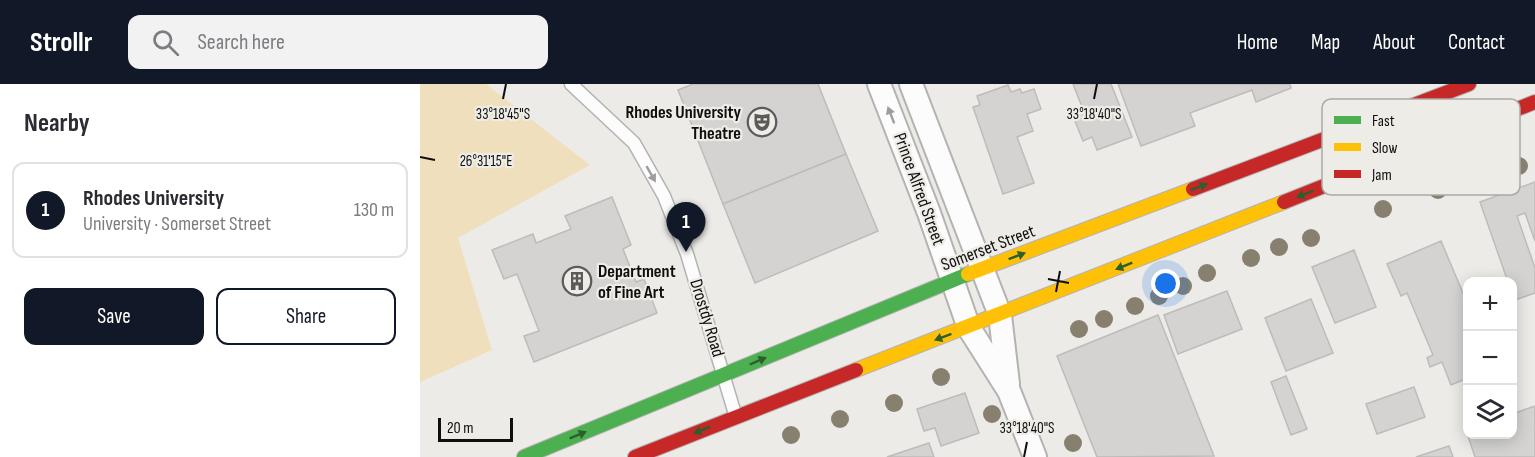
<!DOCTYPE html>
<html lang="en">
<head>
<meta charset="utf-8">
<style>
  :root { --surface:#fff; --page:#f2f2f3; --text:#2b2b33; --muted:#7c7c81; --line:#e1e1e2; --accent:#111827 }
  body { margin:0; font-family:"Sofia Sans Condensed",sans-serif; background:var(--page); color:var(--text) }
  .controls { position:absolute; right:18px; bottom:18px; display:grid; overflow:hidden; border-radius:12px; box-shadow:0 3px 15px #0003 }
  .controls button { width:54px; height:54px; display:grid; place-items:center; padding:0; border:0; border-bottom:2px solid var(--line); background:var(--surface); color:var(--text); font:30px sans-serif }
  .scale { position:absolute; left:18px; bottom:15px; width:75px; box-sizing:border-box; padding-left:6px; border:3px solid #0f0e0d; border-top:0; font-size:16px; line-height:21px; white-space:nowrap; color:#0f0e0d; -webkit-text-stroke:4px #eeece7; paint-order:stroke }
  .you { position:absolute; left:746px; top:200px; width:21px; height:21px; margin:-15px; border:4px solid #fff; border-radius:50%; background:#1a73e8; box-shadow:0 0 0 9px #1a73e833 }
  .badge { display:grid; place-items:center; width:39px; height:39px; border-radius:50%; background:var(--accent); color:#fff; font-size:20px; font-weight:700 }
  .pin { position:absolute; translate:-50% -50px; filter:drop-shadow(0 2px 3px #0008) }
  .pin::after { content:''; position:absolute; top:32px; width:21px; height:18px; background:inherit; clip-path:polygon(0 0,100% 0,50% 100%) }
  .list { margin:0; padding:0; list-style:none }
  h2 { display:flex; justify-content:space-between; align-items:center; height:78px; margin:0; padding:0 24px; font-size:26px }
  h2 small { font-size:20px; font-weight:400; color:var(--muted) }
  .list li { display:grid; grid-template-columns:39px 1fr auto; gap:18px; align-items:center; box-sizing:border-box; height:96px; margin:0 12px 12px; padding:0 12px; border:2px solid var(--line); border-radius:12px }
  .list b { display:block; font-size:22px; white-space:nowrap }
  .list p { margin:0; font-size:20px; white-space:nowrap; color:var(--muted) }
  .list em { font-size:20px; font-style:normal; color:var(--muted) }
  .actions { display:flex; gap:12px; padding:18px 24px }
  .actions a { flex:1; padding:14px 0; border:2px solid var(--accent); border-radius:12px; text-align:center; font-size:21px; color:var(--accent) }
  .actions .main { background:var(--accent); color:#fff }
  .icon { flex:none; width:33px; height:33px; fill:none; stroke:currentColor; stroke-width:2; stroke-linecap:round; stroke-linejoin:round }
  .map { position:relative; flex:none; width:1115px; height:373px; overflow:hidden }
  header { display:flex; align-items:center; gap:36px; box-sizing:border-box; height:84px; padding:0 30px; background:var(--accent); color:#fff }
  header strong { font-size:28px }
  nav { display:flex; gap:33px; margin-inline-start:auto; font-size:21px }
  .search { width:420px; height:54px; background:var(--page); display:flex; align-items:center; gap:15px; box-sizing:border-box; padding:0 21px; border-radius:12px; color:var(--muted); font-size:22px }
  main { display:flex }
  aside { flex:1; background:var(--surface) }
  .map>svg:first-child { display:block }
  .green { fill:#f0dfbd }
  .building { fill:#d4d3d1; stroke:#bebcba; stroke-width:1.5 }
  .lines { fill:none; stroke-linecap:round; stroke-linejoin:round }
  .lane-casing { stroke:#b5b3b2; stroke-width:15 }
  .street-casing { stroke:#b5b3b2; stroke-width:26 }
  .fast-casing { stroke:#b5b3b2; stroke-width:16 }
  .slow-casing { stroke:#b5b3b2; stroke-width:16 }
  .jam-casing { stroke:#b5b3b2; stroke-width:16 }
  .lane { stroke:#fcfcfc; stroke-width:12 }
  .street { stroke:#fcfcfc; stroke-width:22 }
  .fast { stroke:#4caf50; stroke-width:14 }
  .slow { stroke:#ffc107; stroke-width:14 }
  .jam { stroke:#c62828; stroke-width:14 }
  .tree { fill:#88806f }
  .oneway { fill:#9d9d9c }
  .oneway2 { fill:#2e5e2e }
  .ticks { fill:none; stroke:#0f0e0d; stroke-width:2 }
  .labels { text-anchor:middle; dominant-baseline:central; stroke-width:4.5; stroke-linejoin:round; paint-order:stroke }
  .poi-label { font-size:18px; font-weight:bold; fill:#0f0e0d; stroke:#eeece7; text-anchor:end }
  .street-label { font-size:18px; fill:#0f0e0d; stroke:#eeece7 }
  .key { fill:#eeece7; stroke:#aba9a6; stroke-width:1.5 }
  .key-label { font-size:16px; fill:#0f0e0d }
  .ticks-label { font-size:15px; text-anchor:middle; fill:#0f0e0d; stroke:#eeece7; stroke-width:4.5; stroke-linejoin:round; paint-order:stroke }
</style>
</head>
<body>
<header>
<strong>Strollr</strong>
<div class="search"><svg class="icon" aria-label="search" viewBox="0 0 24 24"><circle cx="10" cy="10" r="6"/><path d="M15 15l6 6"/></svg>Search here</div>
<nav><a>Home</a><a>Map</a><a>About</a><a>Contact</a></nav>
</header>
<main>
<aside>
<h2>Nearby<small></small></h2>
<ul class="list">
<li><span class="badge">1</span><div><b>Rhodes University</b><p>University · Somerset Street</p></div><em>130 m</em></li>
</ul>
<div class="actions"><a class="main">Save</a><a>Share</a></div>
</aside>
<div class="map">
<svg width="1115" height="373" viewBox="0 0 1115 373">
  <rect width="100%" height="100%" fill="#edebe8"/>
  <polygon class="green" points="0,0 66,0 170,81 38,154 72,266 0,298"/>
  <g class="building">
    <polygon points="273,0 398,0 426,70 303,120 258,6"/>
    <polygon points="653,0 691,0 712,53 677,66 672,53 663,57 653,32 664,28"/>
    <polygon points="698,0 870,0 871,4 836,18 832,6 770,29 775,42 721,62"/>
    <polygon points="588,1 591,8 600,5 602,9 614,5 621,25 607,30 613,47 597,53 614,99 583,110 553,23 560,21 557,12"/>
    <polygon points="426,70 458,147 335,199 303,120"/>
    <polygon points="1115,98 1115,157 1105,129 1097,132 1115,184 1115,209 1095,216 1092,198 1088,198 1060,118"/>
    <polygon points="192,113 211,161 203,165 216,198 224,195 237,229 114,278 104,252 119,247 97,190 84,195 72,166 113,150 116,159 151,145 145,132"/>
    <polygon points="1021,157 1048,221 1048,294 1031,301 1022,278 1010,283 1007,274 1013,271 987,209 981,212 967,180"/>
    <polygon points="934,166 956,223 915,239 892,183"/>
    <polygon points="807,207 822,245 758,270 744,231"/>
    <polygon points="891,215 913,269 866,287 845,234"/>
    <polygon points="738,231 794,372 677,373 637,272"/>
    <polygon points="866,292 887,345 871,351 851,298"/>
    <polygon points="994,303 1005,333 957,350 946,320"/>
    <polygon points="545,309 559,349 521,362 515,344 504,347 497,325"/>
    <polygon points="1115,322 1115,373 1055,373 1046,346 1048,345 1048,350 1092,350 1092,330"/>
    <polygon points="509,359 514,373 467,373"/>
    <polygon points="1029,362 1033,373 996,373"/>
  </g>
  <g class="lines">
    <g class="lane-casing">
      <polyline id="lane" points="151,0 214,59 244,112 267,170 315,330"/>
    </g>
    <g class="street-casing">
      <g id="street">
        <polyline points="459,0 509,129 549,244 589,307 615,373"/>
        <polyline points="491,0 580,231 588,300"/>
      </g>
    </g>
    <g class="fast-casing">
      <polyline id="fast" points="104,373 548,190"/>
    </g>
    <g class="slow-casing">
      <g id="slow">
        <polyline points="548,190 773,105"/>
        <polyline points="436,286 864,118"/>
      </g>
    </g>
    <g class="jam-casing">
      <g id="jam">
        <polyline points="773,105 1049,0"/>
        <polyline points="864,118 1115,18"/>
        <polyline points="215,373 436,286"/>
      </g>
    </g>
    <use href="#lane" class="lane"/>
    <use href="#street" class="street"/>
    <use href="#fast" class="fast"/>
    <use href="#slow" class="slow"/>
    <use href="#jam" class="jam"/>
  </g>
  <g class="tree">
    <circle cx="1099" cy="82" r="9"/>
    <circle cx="1018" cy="106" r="9"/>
    <circle cx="963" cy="125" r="9"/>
    <circle cx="891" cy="154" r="9"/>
    <circle cx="859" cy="163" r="9"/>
    <circle cx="831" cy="174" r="9"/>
    <circle cx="787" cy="189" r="9"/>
    <circle cx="763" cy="202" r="9"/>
    <circle cx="739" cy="212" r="9"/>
    <circle cx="715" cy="222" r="9"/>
    <circle cx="684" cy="235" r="9"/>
    <circle cx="659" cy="245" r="9"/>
    <circle cx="521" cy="293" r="9"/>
    <circle cx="474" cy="319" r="9"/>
    <circle cx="572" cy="330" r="9"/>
    <circle cx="420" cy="335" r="9"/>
    <circle cx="371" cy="351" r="9"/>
    <circle cx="653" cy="359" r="9"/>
  </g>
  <defs><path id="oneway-solid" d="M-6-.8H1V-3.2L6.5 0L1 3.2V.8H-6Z" transform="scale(1.5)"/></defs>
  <g class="oneway">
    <use href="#oneway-solid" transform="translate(471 31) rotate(-111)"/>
    <use href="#oneway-solid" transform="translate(231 90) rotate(60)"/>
  </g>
  <g class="oneway2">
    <use href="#oneway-solid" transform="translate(779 103) rotate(-21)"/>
    <use href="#oneway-solid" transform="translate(885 110) rotate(158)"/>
    <use href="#oneway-solid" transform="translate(597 172) rotate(-21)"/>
    <use href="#oneway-solid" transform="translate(704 182) rotate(158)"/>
    <use href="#oneway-solid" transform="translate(523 253) rotate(159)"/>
    <use href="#oneway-solid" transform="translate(338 277) rotate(-23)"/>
    <use href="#oneway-solid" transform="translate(282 346) rotate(158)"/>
    <use href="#oneway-solid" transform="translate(158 351) rotate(-22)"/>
  </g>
  <path class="ticks" d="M83,15L86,0M674,15L677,0M0,73L15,76M628,195L649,199M636,208L640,187M604,373L607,358"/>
  <defs>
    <g id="theatre-ring" transform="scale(1.5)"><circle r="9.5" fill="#eeece7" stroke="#5d5b5a" stroke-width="1.5"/><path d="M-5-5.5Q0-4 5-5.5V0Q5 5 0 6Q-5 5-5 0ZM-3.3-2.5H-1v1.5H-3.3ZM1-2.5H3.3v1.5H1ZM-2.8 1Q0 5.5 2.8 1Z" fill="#5d5b5a"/></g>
    <g id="building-ring" transform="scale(1.5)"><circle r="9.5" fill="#eeece7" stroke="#5d5b5a" stroke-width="1.5"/><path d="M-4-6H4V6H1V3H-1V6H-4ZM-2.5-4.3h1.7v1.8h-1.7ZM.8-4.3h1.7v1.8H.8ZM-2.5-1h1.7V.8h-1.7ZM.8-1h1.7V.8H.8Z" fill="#5d5b5a"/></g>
  </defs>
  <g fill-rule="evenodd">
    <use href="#theatre-ring" x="342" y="38"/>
    <use href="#building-ring" x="157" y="197"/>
  </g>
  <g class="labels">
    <g class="poi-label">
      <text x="321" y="28">Rhodes University<tspan x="321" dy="21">Theatre</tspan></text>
      <text x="178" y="187" text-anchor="start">Department<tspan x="178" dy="21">of Fine Art</tspan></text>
    </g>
    <g class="street-label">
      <text transform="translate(499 105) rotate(70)">Prince Alfred Street</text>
      <text transform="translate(568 164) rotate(-21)">Somerset Street</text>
      <text transform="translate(287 234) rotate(73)">Drostdy Road</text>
    </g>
  </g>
  <rect x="902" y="15" width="198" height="96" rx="9" class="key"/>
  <rect x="914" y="32" width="27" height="8" fill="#4caf50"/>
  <rect x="914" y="59" width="27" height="8" fill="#ffc107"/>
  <rect x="914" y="86" width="27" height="8" fill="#c62828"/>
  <g class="key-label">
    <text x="952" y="42">Fast</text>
    <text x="952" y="69">Slow</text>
    <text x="952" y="96">Jam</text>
  </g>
  <g class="ticks-label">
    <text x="83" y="35">33°18'45"S</text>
    <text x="674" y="35">33°18'40"S</text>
    <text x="66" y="82">26°31'15"E</text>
    <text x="607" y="349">33°18'40"S</text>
  </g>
</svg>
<div class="controls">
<button>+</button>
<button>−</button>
<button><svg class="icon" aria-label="layers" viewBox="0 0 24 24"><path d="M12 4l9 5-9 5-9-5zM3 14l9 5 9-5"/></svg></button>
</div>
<div class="scale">20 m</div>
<div class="you"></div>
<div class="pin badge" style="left:266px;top:168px">1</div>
</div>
</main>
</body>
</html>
